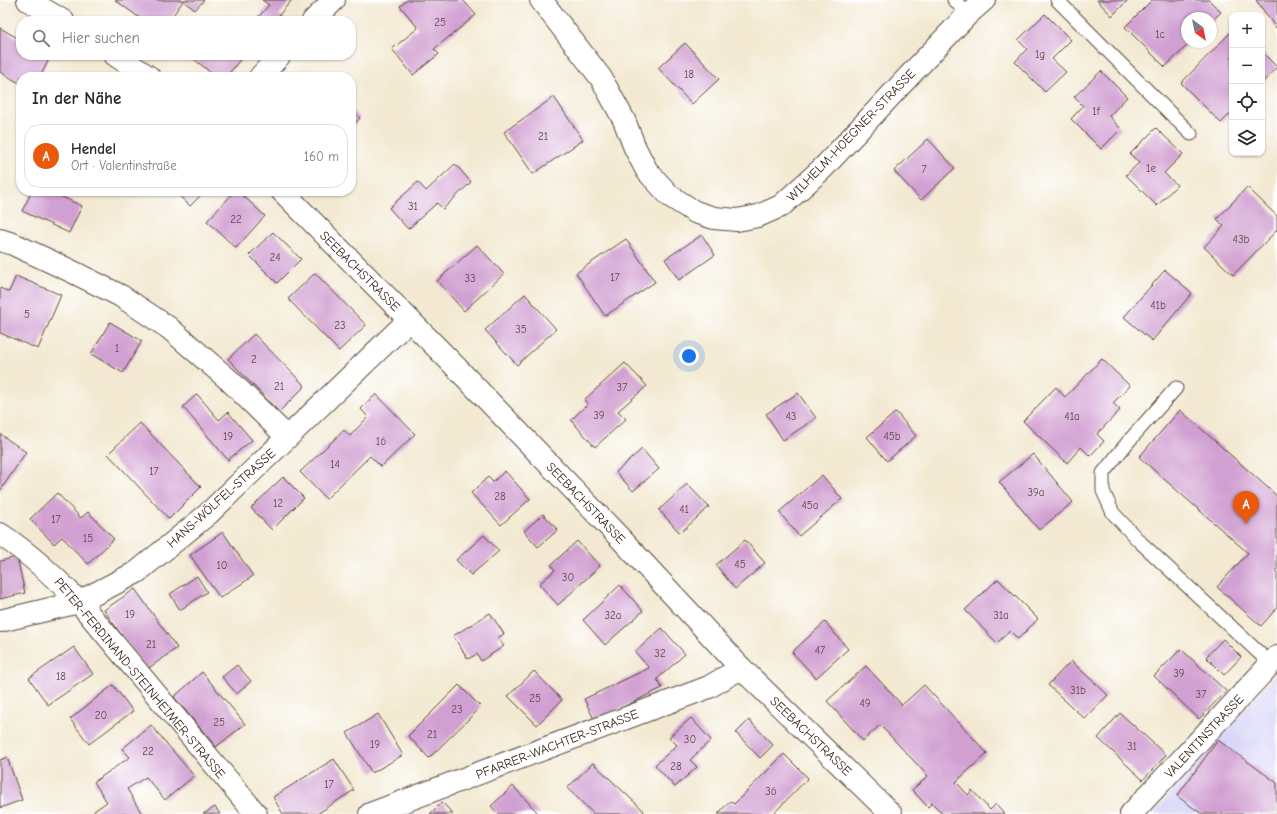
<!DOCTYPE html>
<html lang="de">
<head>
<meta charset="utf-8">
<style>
  :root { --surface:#fff; --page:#f2f2f3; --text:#2b2b33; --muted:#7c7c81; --line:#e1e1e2; --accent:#ea580c }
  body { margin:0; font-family:"Comic Neue",sans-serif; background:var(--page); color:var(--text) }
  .controls { position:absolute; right:12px; top:12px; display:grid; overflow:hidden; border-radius:8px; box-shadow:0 1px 3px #0004 }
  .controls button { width:36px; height:36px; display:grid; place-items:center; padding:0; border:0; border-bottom:1px solid var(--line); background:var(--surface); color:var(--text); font:20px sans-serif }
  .compass { position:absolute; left:1181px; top:12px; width:36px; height:36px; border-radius:50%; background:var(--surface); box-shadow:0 1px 3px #0004; rotate:147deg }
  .you { position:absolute; left:689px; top:356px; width:14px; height:14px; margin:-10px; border:3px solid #fff; border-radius:50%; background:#1a73e8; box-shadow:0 0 0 6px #1a73e833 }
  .badge { display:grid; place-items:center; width:26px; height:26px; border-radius:50%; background:var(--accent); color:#fff; font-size:13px; font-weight:700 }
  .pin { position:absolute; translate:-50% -33px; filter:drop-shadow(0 1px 2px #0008) }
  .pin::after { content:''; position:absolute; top:21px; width:14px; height:12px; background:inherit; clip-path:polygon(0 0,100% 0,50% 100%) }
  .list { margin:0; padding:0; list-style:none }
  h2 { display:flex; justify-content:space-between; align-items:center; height:52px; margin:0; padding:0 16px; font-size:17px }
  h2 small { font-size:13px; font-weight:400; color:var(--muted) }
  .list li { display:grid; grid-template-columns:26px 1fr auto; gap:12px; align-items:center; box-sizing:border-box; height:64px; margin:0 8px 8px; padding:0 8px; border:1px solid var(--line); border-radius:16px }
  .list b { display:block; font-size:15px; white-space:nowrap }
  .list p { margin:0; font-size:13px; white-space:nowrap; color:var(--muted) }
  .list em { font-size:13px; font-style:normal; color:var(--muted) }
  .icon { flex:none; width:22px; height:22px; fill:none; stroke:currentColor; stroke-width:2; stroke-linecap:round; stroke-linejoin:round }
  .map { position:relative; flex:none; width:1277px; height:814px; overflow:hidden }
  .search { position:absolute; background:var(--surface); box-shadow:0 1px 3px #0004; left:16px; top:16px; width:340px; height:44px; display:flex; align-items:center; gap:10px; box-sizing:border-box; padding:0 14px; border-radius:16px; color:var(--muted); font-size:15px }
  .panel { position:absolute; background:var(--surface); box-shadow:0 1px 3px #0004; left:16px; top:72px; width:340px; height:124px; border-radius:16px }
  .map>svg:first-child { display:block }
  .built { fill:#d9d7f8 }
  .building { fill:#d1a0d2 }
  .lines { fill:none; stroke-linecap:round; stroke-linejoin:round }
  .service-casing { stroke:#574739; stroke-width:15 }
  .minor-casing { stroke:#574739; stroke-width:24 }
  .service { stroke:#fff; stroke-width:13 }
  .minor { stroke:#fff; stroke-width:22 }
  .labels { text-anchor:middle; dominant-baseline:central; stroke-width:3; stroke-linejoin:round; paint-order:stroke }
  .number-label { font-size:11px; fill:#60484b }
  .street-label { font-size:13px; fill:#3b2a1e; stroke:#fff }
</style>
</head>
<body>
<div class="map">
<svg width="1277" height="814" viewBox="0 0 1277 814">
  <rect width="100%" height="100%" fill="#fff"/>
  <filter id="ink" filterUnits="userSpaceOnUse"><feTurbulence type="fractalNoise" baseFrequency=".025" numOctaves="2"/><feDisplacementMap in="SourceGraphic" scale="8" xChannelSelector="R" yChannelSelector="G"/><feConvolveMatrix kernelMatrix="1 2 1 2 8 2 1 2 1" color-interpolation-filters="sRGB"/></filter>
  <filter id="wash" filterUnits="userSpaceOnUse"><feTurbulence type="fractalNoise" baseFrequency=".012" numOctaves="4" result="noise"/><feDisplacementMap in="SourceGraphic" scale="16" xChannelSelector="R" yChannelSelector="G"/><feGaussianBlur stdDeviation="0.9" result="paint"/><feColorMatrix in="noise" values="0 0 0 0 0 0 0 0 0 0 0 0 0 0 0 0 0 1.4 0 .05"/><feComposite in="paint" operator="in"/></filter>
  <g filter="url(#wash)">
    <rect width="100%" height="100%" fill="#f3e9d2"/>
    <polygon class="built" points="1277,672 1277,814 1153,814"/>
    <g id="blocks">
      <g class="building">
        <polygon points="115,0 204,0 195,10 183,1 169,21 144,21"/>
        <polygon points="262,0 292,0 279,15 287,21 255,21 269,5"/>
        <polygon points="407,0 463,0 476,15 434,49 439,54 413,75 392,49 418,28 400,6"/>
        <polygon points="1097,0 1128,0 1112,16"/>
        <polygon points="1152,0 1209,0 1221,12 1211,22 1211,18 1187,18 1187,42 1191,42 1165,67 1125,27"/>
        <polygon points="1256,0 1277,0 1277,27 1276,28"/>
        <polygon points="1045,14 1071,40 1052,59 1066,72 1045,92 1015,62 1027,49 1018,40"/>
        <polygon points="215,16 221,21 211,21"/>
        <polygon points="0,28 21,40 21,55 51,55 40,77 21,77 21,84 0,72"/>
        <polygon points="1232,31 1232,112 1221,123 1181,83"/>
        <polygon points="685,43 719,79 692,104 658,68"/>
        <polygon points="1262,52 1277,67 1262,83"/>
        <polygon points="189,55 244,55 226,77 216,77"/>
        <polygon points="1101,71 1127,97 1109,116 1121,129 1101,149 1071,119 1083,106 1074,97"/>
        <polygon points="554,97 583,140 533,174 504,132"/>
        <polygon points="351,109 360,118 351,128"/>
        <polygon points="1156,128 1183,154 1164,173 1177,185 1157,206 1126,175 1139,163 1130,154"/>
        <polygon points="928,139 955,168 921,200 894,171"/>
        <polygon points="455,164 471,182 443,209 437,203 408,229 389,208 418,182 426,191"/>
        <polygon points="1247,187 1277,216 1277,230 1233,275 1204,247 1224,226 1217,219"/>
        <polygon points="32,191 49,191 82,206 69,233 22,211"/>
        <polygon points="174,191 205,191 190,206"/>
        <polygon points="235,191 238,191 265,216 236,248 207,221"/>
        <polygon points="273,232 301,259 277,283 249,255"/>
        <polygon points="702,235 715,255 679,280 665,259"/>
        <polygon points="626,239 655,282 605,316 576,273"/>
        <polygon points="477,245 504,274 464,311 437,281"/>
        <polygon points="1165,270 1192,293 1152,341 1124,317"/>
        <polygon points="315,273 366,325 339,351 288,299"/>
        <polygon points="16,276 61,295 38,349 0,333 0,288 9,292"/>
        <polygon points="525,294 556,329 517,365 485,330"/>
        <polygon points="110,322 142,341 123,373 91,354"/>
        <polygon points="254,334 305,386 279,412 228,359"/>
        <polygon points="1102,359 1130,386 1113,403 1120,410 1097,434 1104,441 1090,456 1081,447 1067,463 1023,421 1056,387 1065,397"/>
        <polygon points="625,363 647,386 618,411 626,419 595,447 571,420 588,404 584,400"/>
        <polygon points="798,393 816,418 783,440 766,414"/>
        <polygon points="197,394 219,420 228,412 252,440 228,460 183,407"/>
        <polygon points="376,394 415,434 381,467 370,456 326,499 300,472 344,430 350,436 368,417 361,409"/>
        <polygon points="1180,410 1277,496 1277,608 1261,626 1217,587 1248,553 1139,457"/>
        <polygon points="896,412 916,436 887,461 867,437"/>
        <polygon points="140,423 201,487 169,519 108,454"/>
        <polygon points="0,434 26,452 0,491"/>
        <polygon points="642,449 659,469 633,491 616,472"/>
        <polygon points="1033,454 1073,502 1039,530 999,482"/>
        <polygon points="505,471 530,499 501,525 471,493 488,477 493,482"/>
        <polygon points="822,475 842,499 799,536 779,512"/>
        <polygon points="283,477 304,498 272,530 251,508"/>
        <polygon points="687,484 709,507 680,533 659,510"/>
        <polygon points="57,493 81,518 88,512 114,539 88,564 62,537 54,544 30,519"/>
        <polygon points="543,514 558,530 538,547 524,531"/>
        <polygon points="223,532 253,576 220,598 190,555"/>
        <polygon points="484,535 499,551 471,575 456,560"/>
        <polygon points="745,540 765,563 735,589 716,565"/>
        <polygon points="577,541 600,566 558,605 539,584 555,570 551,565"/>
        <polygon points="17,557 25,593 0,599 0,561"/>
        <polygon points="197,576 207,592 180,610 170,594"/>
        <polygon points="998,579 1038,619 1018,639 1010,631 997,643 965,610"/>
        <polygon points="620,585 643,611 605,645 583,620"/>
        <polygon points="135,589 177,648 146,670 104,610"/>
        <polygon points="490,613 504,634 497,638 504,646 481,661 477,654 468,659 453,636"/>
        <polygon points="825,622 848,649 816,678 792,652"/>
        <polygon points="662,628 685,654 657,679 662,688 595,721 584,699 649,668 635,652"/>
        <polygon points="1223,639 1241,657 1224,675 1206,657"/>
        <polygon points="74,647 93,674 48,705 29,678"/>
        <polygon points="1181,649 1226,691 1199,719 1154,676"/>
        <polygon points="1071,661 1108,695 1085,719 1048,685"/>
        <polygon points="237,665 251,681 237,694 222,677"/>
        <polygon points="866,666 902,705 924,685 987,753 956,782 968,795 972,790 990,810 996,804 1005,814 943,814 932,803 928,807 912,790 928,776 880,725 863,741 827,701"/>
        <polygon points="534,671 562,700 537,725 508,696"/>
        <polygon points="202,672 245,724 216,747 174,697"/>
        <polygon points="113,685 133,711 89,744 70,719"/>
        <polygon points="459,685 481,707 429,758 408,736"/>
        <polygon points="1120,713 1166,755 1143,780 1098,738"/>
        <polygon points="378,714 403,755 372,773 347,733"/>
        <polygon points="691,718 711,740 690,760 697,767 675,787 655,765 677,745 669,737"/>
        <polygon points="749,720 773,745 760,758 736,733"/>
        <polygon points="151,725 194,776 165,800 146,777 127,789 142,814 96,814 94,811 107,802 94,782 130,757 122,749"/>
        <polygon points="1218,740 1277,783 1277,814 1202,814 1177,796"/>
        <polygon points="784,754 808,778 773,814 718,814 730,801 734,804"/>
        <polygon points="7,757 22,800 0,808 0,760"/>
        <polygon points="334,759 354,790 317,814 283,814 273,797"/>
        <polygon points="593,763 644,811 641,814 594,814 567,788"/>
        <polygon points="513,786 539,814 498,814 491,806"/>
        <polygon points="442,802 453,814 430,814"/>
        <polygon points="215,807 220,814 203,814"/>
      </g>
    </g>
  </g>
  <g filter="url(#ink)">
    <use href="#blocks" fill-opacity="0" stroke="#574739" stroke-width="1"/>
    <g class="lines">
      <g class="service-casing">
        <g id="service">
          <polyline points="954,0 968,14"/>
          <polyline points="1057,0 1191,134"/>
          <polyline points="1176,388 1128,442 1103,473 1103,491 1113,513 1138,540 1271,664"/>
        </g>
      </g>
      <g class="minor-casing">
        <g id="minor">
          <polyline points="28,0 63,21"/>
          <polyline points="541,0 601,78 624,120 635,148 647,171 670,196 695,212 714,218 737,220 758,216 781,206 823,168 909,76 968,14 984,0"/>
          <polyline points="313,21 334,0"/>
          <polyline points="115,55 149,77"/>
          <polyline points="260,77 280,55"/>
          <polyline points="282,191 451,362 621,539 741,668 891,814"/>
          <polyline points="0,240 13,244 71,271 121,296 169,328 229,380 287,437"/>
          <path d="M0,534C29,553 55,577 79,602L256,814"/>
          <polyline points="0,621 79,602 137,572 208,514 409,320"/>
          <polyline points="370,814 709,687 741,668"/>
          <polyline points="1131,814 1277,657"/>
        </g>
      </g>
      <use href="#service" class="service"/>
      <use href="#minor" class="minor"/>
    </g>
  </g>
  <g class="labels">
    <g class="number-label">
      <text x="440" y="22">25</text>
      <text x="1160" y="34">1c</text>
      <text x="1040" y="54">1g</text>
      <text x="689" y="74">18</text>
      <text x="1096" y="111">1f</text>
      <text x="543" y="136">21</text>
      <text x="1151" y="168">1e</text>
      <text x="924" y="169">7</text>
      <text x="413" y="206">31</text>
      <text x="236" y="219">22</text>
      <text x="1241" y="239">43b</text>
      <text x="275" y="257">24</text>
      <text x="615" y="277">17</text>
      <text x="470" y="278">33</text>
      <text x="1158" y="305">41b</text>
      <text x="27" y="314">5</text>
      <text x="340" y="325">23</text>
      <text x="521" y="329">35</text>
      <text x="117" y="348">1</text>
      <text x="254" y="359">2</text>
      <text x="279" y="386">21</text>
      <text x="622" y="387">37</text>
      <text x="599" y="415">39</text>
      <text x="791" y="416">43</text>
      <text x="1072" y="416">41a</text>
      <text x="228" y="436">19</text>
      <text x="892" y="436">45b</text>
      <text x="381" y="441">16</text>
      <text x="335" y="464">14</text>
      <text x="154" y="471">17</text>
      <text x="1036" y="492">39a</text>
      <text x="500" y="496">28</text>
      <text x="278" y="503">12</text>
      <text x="810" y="505">45a</text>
      <text x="684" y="509">41</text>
      <text x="56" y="519">17</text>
      <text x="88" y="538">15</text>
      <text x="740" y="564">45</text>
      <text x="222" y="565">10</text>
      <text x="568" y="577">30</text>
      <text x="130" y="614">19</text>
      <text x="613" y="615">32a</text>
      <text x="1001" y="615">31a</text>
      <text x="151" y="644">21</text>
      <text x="820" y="650">47</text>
      <text x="660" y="653">32</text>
      <text x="1179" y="673">39</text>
      <text x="61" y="676">18</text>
      <text x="1078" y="690">31b</text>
      <text x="1201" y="694">37</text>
      <text x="535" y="698">25</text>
      <text x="865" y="703">49</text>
      <text x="457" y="709">23</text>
      <text x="101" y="715">20</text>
      <text x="219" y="722">25</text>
      <text x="432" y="734">21</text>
      <text x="690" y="739">30</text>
      <text x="375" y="744">19</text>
      <text x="1132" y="746">31</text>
      <text x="148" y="751">22</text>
      <text x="676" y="766">28</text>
      <text x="329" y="784">17</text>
      <text x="771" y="791">36</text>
    </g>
    <g class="street-label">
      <text transform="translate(851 135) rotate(-46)">WILHELM-HOEGNER-STRASSE</text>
      <text transform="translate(360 271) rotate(45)">SEEBACHSTRASSE</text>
      <text transform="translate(221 498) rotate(-42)">HANS-WÖLFEL-STRASSE</text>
      <text transform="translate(586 503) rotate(46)">SEEBACHSTRASSE</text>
      <text transform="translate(140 678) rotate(50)">PETER-FERDINAND-STEINHEIMER-STRASSE</text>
      <text transform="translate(811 736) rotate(44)">SEEBACHSTRASSE</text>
      <text transform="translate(1204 736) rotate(-47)">VALENTINSTRASSE</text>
      <text transform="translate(557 744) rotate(-21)">PFARRER-WACHTER-STRASSE</text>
    </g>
  </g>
</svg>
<div class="controls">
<button>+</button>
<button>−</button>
<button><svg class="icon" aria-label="locate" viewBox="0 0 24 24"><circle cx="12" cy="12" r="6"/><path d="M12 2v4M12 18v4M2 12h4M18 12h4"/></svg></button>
<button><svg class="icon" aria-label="layers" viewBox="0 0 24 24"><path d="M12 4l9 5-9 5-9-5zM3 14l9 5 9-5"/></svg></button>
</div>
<svg class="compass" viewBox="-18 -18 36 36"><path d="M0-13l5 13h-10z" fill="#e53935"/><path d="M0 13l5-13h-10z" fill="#7c7c81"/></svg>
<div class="you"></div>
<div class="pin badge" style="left:1246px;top:524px">A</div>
<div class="search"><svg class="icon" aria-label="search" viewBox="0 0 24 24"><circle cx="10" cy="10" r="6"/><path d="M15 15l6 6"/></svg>Hier suchen</div>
<section class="panel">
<h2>In der Nähe<small></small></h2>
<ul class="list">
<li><span class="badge">A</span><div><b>Hendel</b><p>Ort · Valentinstraße</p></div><em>160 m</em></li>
</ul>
</section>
</div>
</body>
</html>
